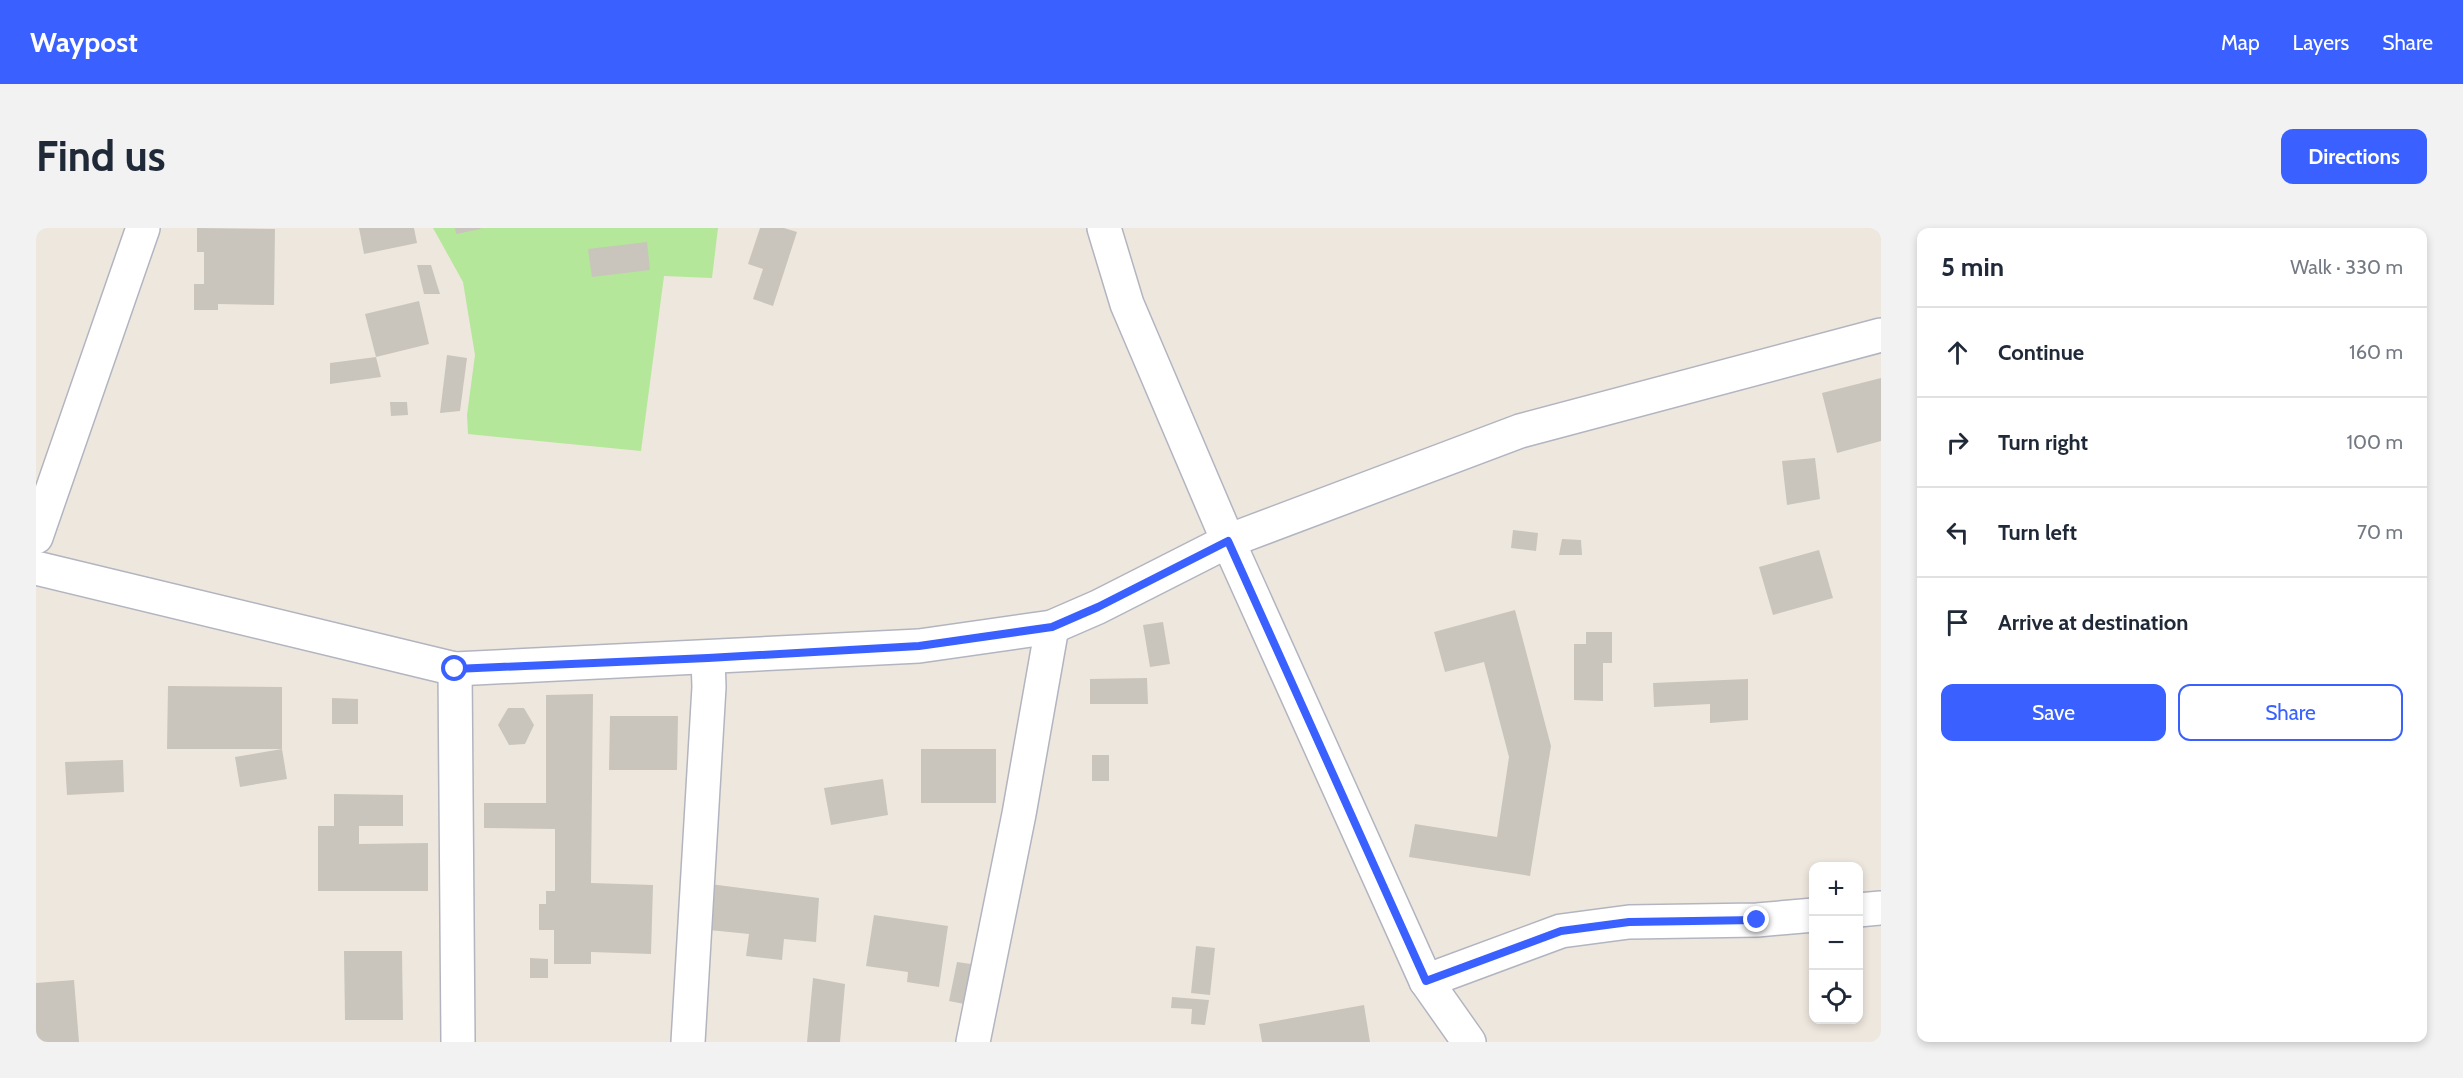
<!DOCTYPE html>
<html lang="en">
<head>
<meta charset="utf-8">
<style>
  :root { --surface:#fff; --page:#f2f2f3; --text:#1f2937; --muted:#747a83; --line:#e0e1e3; --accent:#3a61ff }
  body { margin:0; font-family:Cabin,sans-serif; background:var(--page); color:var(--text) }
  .controls { position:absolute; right:18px; bottom:18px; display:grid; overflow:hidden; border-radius:12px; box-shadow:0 3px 9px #0003 }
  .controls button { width:54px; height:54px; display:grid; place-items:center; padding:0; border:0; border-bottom:2px solid var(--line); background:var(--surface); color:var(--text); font:30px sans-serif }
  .stop { position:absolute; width:18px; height:18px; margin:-14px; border:4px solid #3a61ff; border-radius:50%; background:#fff }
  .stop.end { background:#3a61ff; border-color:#fff; box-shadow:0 2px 6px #0008 }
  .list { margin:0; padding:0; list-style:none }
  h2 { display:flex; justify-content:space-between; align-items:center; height:78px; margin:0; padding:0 24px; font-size:26px }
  h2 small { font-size:20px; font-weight:400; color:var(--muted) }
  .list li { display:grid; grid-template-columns:39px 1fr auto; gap:18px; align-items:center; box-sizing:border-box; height:90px; padding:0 24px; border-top:2px solid var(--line) }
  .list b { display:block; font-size:22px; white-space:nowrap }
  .list em { font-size:20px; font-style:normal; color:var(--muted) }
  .actions { display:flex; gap:12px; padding:18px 24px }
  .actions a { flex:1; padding:14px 0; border:2px solid var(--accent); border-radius:12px; text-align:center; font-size:21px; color:var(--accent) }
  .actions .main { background:var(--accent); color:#fff }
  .icon { flex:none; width:33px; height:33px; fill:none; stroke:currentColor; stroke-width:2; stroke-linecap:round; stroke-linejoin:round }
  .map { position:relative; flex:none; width:1845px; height:814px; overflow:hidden; border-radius:12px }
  header { display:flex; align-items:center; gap:36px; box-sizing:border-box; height:84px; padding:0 30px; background:var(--accent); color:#fff }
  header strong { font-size:28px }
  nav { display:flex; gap:33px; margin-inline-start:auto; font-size:21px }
  .intro { display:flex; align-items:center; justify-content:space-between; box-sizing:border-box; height:144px; padding:0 36px }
  h1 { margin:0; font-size:42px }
  .button { padding:15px 27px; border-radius:12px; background:var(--accent); color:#fff; font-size:21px; font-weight:700 }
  main { display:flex; gap:36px; padding:0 36px }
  aside { flex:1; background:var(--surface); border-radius:12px; box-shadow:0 3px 9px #0003 }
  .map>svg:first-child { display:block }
  .green { fill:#b4e799 }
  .building { fill:#c9c5bc }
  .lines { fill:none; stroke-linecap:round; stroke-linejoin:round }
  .minor-casing { stroke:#b2b5c0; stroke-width:36 }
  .minor { stroke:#fff; stroke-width:33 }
  .route { stroke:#3a61ff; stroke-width:8 }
</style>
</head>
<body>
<header>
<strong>Waypost</strong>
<nav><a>Map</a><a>Layers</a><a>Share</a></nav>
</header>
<div class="intro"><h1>Find us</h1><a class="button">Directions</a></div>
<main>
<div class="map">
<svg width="1845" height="814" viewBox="0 0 1845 814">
  <rect width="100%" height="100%" fill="#eee7de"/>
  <polygon class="green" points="397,0 682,0 676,50 628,48 605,223 432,206 431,187 439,127 427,54"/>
  <g class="building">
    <polygon points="161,0 239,1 238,77 182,76 182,82 158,82 158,56 168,56 168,24 161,24"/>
    <polygon points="323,0 378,0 381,15 328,26"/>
    <polygon points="419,0 444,0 445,1 420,6"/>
    <polygon points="724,0 748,0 761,4 737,78 717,71 727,41 712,36"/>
    <polygon points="611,14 614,42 556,49 552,21"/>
    <polygon points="381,37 395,37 404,66 388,66"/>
    <polygon points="383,73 393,116 340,129 329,86"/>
    <polygon points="411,127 431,130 424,183 404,185"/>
    <polygon points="340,129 345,149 294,156 294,135"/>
    <polygon points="1845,150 1845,213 1801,225 1786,165"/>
    <polygon points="354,174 371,174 372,187 355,188"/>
    <polygon points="1779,230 1784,271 1751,277 1746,233"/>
    <polygon points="1477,302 1502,305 1500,323 1475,320"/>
    <polygon points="1526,311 1545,312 1546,327 1523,327"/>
    <polygon points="1783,322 1797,370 1737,387 1723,339"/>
    <polygon points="1479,382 1515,518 1494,648 1373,629 1379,596 1461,609 1473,529 1448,434 1409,444 1398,404"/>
    <polygon points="1127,394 1134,436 1114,439 1107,397"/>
    <polygon points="1550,404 1576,404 1576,435 1567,435 1567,473 1538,472 1538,416 1550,416"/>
    <polygon points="1111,450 1112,476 1054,476 1054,451"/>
    <polygon points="1712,451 1712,492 1674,495 1674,476 1618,479 1617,455"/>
    <polygon points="132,458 246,459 246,521 251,551 204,559 199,529 246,521 131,521"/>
    <polygon points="557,466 555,655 617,657 615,726 555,724 555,736 518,736 518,702 503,702 503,676 510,676 510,663 519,663 519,601 448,600 448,575 510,575 510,467"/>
    <polygon points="296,470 322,471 322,496 296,496"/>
    <polygon points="472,480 488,480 498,497 489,516 473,517 462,497"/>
    <polygon points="574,488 642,488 641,542 573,542"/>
    <rect x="885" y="521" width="75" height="54"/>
    <rect x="1056" y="527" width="17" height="26"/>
    <polygon points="87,532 88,564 31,567 29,534"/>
    <polygon points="847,551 852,587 795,597 788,560"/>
    <polygon points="298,566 367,567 367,598 323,598 323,616 392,615 392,663 282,663 282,598 298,598"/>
    <polygon points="674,656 783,670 780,714 748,711 746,732 710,728 713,706 673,702"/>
    <polygon points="838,687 912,698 903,759 871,754 872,744 830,738"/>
    <polygon points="1160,718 1179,720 1174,767 1155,765"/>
    <polygon points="308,723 366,723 367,792 309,792"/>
    <polygon points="494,730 512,731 512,750 494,750"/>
    <polygon points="921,734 935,736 928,776 913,773"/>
    <polygon points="777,750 809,756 804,814 771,814"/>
    <polygon points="38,752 43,814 0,814 0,755"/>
    <polygon points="1136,769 1173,772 1169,797 1155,796 1156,781 1135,780"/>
    <polygon points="1328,777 1334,814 1226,814 1223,796"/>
  </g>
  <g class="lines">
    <g class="minor-casing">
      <g id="minor">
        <polyline points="1068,0 1091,76 1192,313 1390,753 1433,814"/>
        <polyline points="0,309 107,0"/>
        <polyline points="0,340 419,441 883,418 1016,399 1062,379 1192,313 1484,203 1845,107"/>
        <polyline points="419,441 422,814"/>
        <polyline points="1822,682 1845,680"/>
        <polyline points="1390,753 1525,703 1593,694 1721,692 1778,687"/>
        <polyline points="652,814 673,459 672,430"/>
        <polyline points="937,814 983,586 1016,399"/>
      </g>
    </g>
    <use href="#minor" class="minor"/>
  </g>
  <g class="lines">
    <polyline class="route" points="419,441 672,430 883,418 1016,399 1062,379 1192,313 1390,753 1525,703 1593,694 1721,692"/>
  </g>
</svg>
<div class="controls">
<button>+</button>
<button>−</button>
<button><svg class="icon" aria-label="locate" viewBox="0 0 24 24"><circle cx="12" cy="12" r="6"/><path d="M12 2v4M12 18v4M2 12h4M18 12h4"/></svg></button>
</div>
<div class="stop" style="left:419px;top:441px"></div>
<div class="stop end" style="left:1721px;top:692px"></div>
</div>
<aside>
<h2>5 min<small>Walk · 330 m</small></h2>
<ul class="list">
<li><svg class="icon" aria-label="ahead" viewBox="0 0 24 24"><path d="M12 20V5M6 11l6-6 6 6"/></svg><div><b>Continue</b></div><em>160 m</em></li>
<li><svg class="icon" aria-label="right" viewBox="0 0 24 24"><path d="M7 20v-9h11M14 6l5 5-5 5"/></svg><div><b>Turn right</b></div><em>100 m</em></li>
<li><svg class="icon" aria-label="left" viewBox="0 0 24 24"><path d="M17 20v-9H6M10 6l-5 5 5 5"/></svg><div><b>Turn left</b></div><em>70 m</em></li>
<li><svg class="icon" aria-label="arrive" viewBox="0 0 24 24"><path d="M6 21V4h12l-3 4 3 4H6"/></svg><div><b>Arrive at destination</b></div></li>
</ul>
<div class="actions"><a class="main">Save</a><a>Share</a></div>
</aside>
</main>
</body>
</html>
